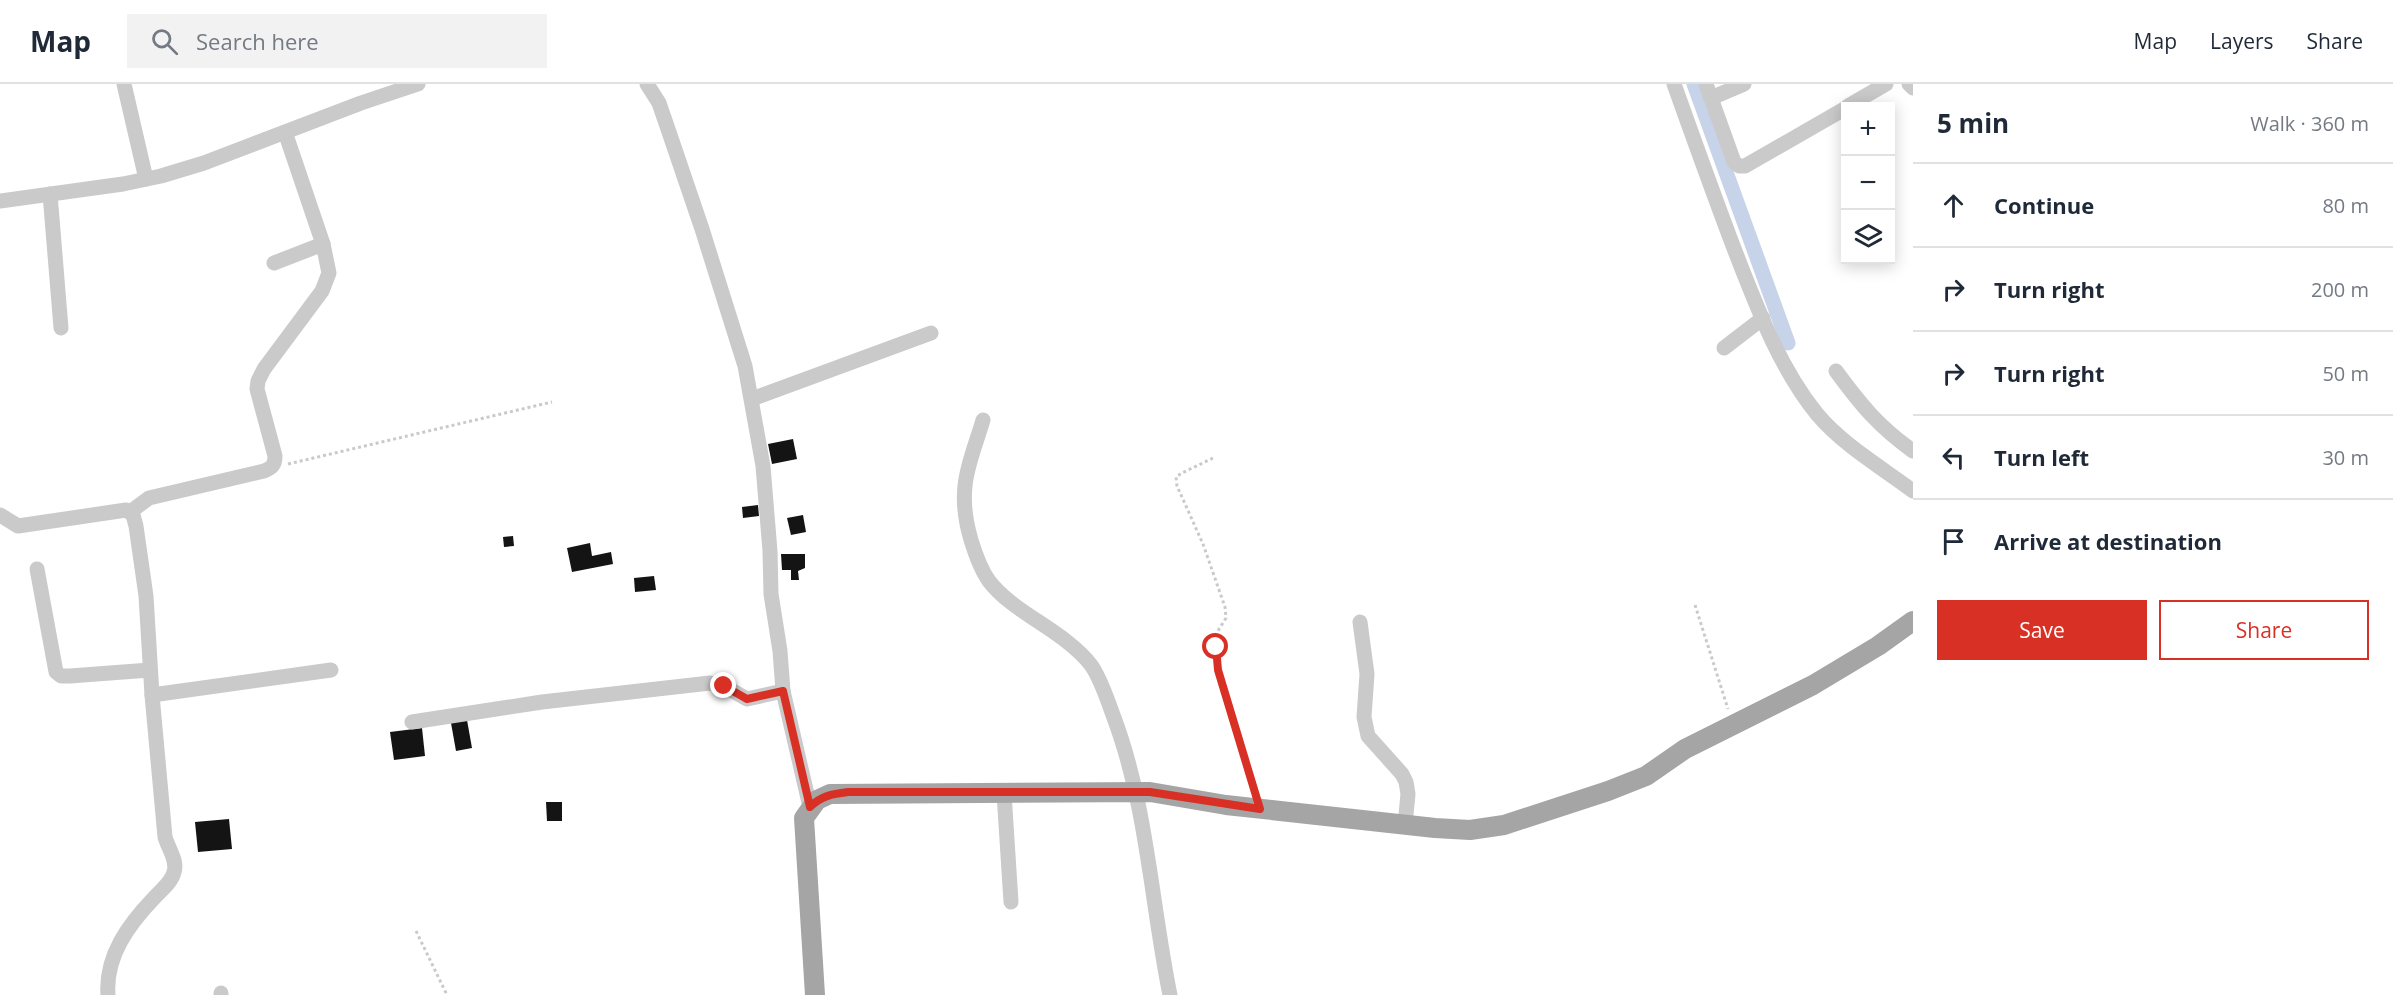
<!DOCTYPE html>
<html lang="en">
<head>
<meta charset="utf-8">
<style>
  :root { --surface:#fff; --page:#f2f2f3; --text:#1f2937; --muted:#747a83; --line:#e0e1e3; --accent:#d93025 }
  body { margin:0; font-family:"Open Sans",sans-serif; background:var(--page); color:var(--text) }
  .controls { position:absolute; right:18px; top:18px; display:grid; overflow:hidden; border-radius:0px; box-shadow:0 3px 15px #0003 }
  .controls button { width:54px; height:54px; display:grid; place-items:center; padding:0; border:0; border-bottom:2px solid var(--line); background:var(--surface); color:var(--text); font:30px sans-serif }
  .stop { position:absolute; width:18px; height:18px; margin:-14px; border:4px solid #d93025; border-radius:50%; background:#fff }
  .stop.end { background:#d93025; border-color:#fff; box-shadow:0 2px 6px #0008 }
  .list { margin:0; padding:0; list-style:none }
  h2 { display:flex; justify-content:space-between; align-items:center; height:78px; margin:0; padding:0 24px; font-size:26px }
  h2 small { font-size:20px; font-weight:400; color:var(--muted) }
  .list li { display:grid; grid-template-columns:39px 1fr auto; gap:18px; align-items:center; box-sizing:border-box; height:84px; padding:0 24px; border-top:2px solid var(--line) }
  .list b { display:block; font-size:22px; white-space:nowrap }
  .list em { font-size:20px; font-style:normal; color:var(--muted) }
  .actions { display:flex; gap:12px; padding:18px 24px }
  .actions a { flex:1; padding:14px 0; border:2px solid var(--accent); border-radius:0px; text-align:center; font-size:21px; color:var(--accent) }
  .actions .main { background:var(--accent); color:#fff }
  .icon { flex:none; width:33px; height:33px; fill:none; stroke:currentColor; stroke-width:2; stroke-linecap:round; stroke-linejoin:round }
  .map { position:relative; flex:none; width:1913px; height:911px; overflow:hidden }
  header { display:flex; align-items:center; gap:36px; box-sizing:border-box; height:84px; padding:0 30px; background:var(--surface); border-bottom:2px solid var(--line) }
  header strong { font-size:28px }
  nav { display:flex; gap:33px; margin-inline-start:auto; font-size:21px }
  .search { width:420px; height:54px; background:var(--page); display:flex; align-items:center; gap:15px; box-sizing:border-box; padding:0 21px; border-radius:0px; color:var(--muted); font-size:22px }
  main { display:flex }
  aside { flex:1; background:var(--surface) }
  .map>svg:first-child { display:block }
  .lines { fill:none; stroke-linecap:round; stroke-linejoin:round }
  .canal { stroke:#c7d3e9; stroke-width:15 }
  .building { fill:#141414 }
  .path { stroke:#cacaca; stroke-width:3; stroke-dasharray:3 3; stroke-linecap:butt }
  .minor { stroke:#cacaca; stroke-width:15 }
  .major { stroke:#a5a5a5; stroke-width:20 }
  .route { stroke:#d93025; stroke-width:8 }
</style>
</head>
<body>
<header>
<strong>Map</strong>
<div class="search"><svg class="icon" aria-label="search" viewBox="0 0 24 24"><circle cx="10" cy="10" r="6"/><path d="M15 15l6 6"/></svg>Search here</div>
<nav><a>Map</a><a>Layers</a><a>Share</a></nav>
</header>
<main>
<div class="map">
<svg width="1913" height="911" viewBox="0 0 1913 911">
  <rect width="100%" height="100%" fill="#fff"/>
  <g class="lines">
    <polyline class="canal" points="1694,0 1788,259"/>
  </g>
  <g class="building">
    <polygon points="793,355 797,375 772,380 768,360"/>
    <polygon points="758,421 759,432 743,434 742,423"/>
    <polygon points="803,431 806,448 791,451 787,434"/>
    <polygon points="513,452 514,462 504,463 503,453"/>
    <polygon points="590,459 592,472 611,468 613,480 572,488 567,464"/>
    <polygon points="781,470 805,470 805,484 798,487 799,496 791,496 791,486 782,486"/>
    <polygon points="654,492 656,506 635,508 634,494"/>
    <polygon points="467,636 472,664 456,667 451,639"/>
    <polygon points="422,644 425,672 394,676 390,648"/>
    <polygon points="546,718 562,718 562,737 547,737"/>
    <polygon points="229,735 232,765 198,768 195,738"/>
  </g>
  <g class="lines">
    <g class="path">
      <polyline points="1213,374 1182,389 1176,393 1177,402 1203,460 1225,523 1226,534 1216,550 1218,586 1256,709"/>
      <polyline points="288,380 552,318"/>
      <polyline points="1695,521 1728,625"/>
      <polyline points="416,847 447,911"/>
    </g>
    <g class="minor">
      <polyline points="124,0 146,95"/>
      <polyline points="647,0 659,19 669,48 702,145 745,282 763,382 770,467 771,510 780,567 783,607 810,723"/>
      <path d="M1674,0C1694,56 1714,112 1735,167C1757,223 1779,283 1817,330C1843,361 1881,383 1913,407"/>
      <polyline points="1706,0 1734,78 1739,82 1745,82 1846,24"/>
      <polyline points="1909,0 1913,4"/>
      <polyline points="1711,14 1744,0"/>
      <polyline points="1848,22 1886,0"/>
      <polyline points="50,110 61,244"/>
      <polyline points="0,117 123,100 161,92 204,79 361,19 418,0"/>
      <polyline points="274,179 323,160"/>
      <polyline points="1724,264 1763,234"/>
      <path d="M1836,287C1861,321 1879,343 1913,367"/>
      <polyline points="752,315 931,249"/>
      <path d="M983,336C977,357 967,380 965,402C963,420 966,439 971,456C975,469 981,486 989,497C1013,529 1065,547 1091,581C1101,595 1107,615 1113,631C1147,720 1151,818 1170,911"/>
      <path d="M130,428L149,414L264,387C272,384 275,381 275,372L257,305L258,297L264,285L322,207L329,189L323,160L285,48"/>
      <path d="M0,431L18,442L126,426L133,431L136,442L146,512L152,611L165,753C168,764 178,777 174,788C172,798 161,806 154,814C129,840 105,872 108,911"/>
      <polyline points="37,485 56,588 61,592 70,592 150,586"/>
      <polyline points="1360,538 1367,590 1364,633 1368,652 1402,690 1406,698 1408,710 1405,741"/>
      <polyline points="152,611 331,586"/>
      <polyline points="412,638 542,618 710,599 724,602 747,615 783,607"/>
      <polyline points="1004,709 1011,818"/>
      <polyline points="221,909 221,911"/>
    </g>
    <polyline class="major" points="815,911 804,734 817,716 830,710 1150,708 1226,721 1435,744 1470,746 1504,741 1608,707 1646,692 1685,665 1813,601 1878,562 1913,537"/>
  </g>
  <g class="lines">
    <path class="route" d="M724,602L747,615L783,607L810,723C821,712 832,710 848,708H1150L1260,725L1218,586L1216,563"/>
  </g>
</svg>
<div class="controls">
<button>+</button>
<button>−</button>
<button><svg class="icon" aria-label="layers" viewBox="0 0 24 24"><path d="M12 4l9 5-9 5-9-5zM3 14l9 5 9-5"/></svg></button>
</div>
<div class="stop" style="left:1216px;top:563px"></div>
<div class="stop end" style="left:724px;top:602px"></div>
</div>
<aside>
<h2>5 min<small>Walk · 360 m</small></h2>
<ul class="list">
<li><svg class="icon" aria-label="ahead" viewBox="0 0 24 24"><path d="M12 20V5M6 11l6-6 6 6"/></svg><div><b>Continue</b></div><em>80 m</em></li>
<li><svg class="icon" aria-label="right" viewBox="0 0 24 24"><path d="M7 20v-9h11M14 6l5 5-5 5"/></svg><div><b>Turn right</b></div><em>200 m</em></li>
<li><svg class="icon" aria-label="right" viewBox="0 0 24 24"><path d="M7 20v-9h11M14 6l5 5-5 5"/></svg><div><b>Turn right</b></div><em>50 m</em></li>
<li><svg class="icon" aria-label="left" viewBox="0 0 24 24"><path d="M17 20v-9H6M10 6l-5 5 5 5"/></svg><div><b>Turn left</b></div><em>30 m</em></li>
<li><svg class="icon" aria-label="arrive" viewBox="0 0 24 24"><path d="M6 21V4h12l-3 4 3 4H6"/></svg><div><b>Arrive at destination</b></div></li>
</ul>
<div class="actions"><a class="main">Save</a><a>Share</a></div>
</aside>
</main>
</body>
</html>
